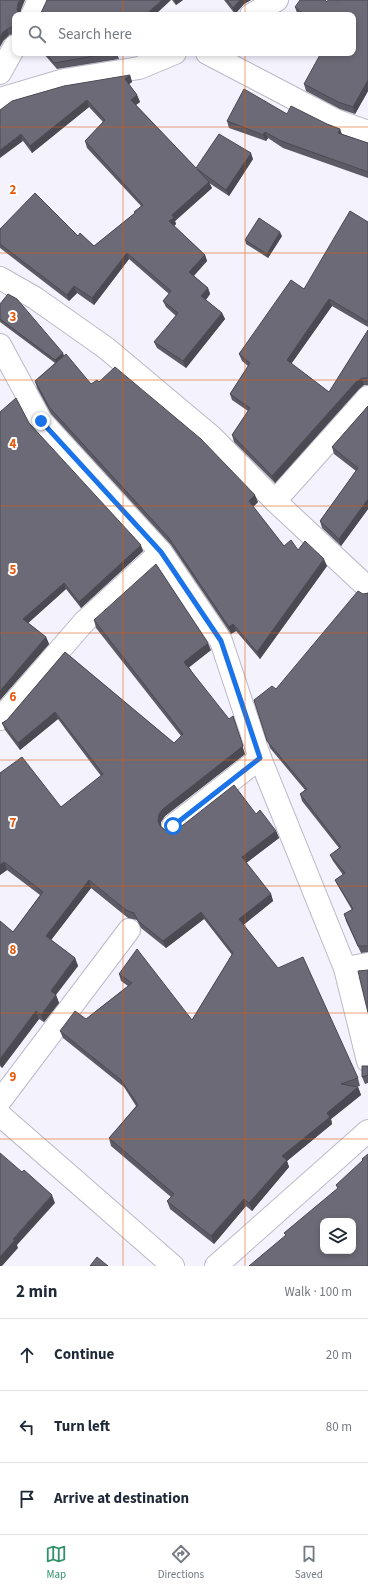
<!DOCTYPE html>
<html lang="en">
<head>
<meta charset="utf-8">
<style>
  :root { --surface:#fff; --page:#f2f2f3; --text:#1f2937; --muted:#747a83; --line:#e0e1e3; --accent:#31916a }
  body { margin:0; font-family:"Source Sans 3",sans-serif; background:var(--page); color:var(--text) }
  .controls { position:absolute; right:12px; bottom:12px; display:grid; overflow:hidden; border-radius:8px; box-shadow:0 2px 6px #0003 }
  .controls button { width:36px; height:36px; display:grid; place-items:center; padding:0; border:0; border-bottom:1px solid var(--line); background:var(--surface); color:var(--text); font:20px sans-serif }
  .stop { position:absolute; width:12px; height:12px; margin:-9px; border:3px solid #1a73e8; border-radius:50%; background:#fff }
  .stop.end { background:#1a73e8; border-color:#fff; box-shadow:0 1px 4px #0008 }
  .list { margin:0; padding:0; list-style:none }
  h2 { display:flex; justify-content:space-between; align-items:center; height:52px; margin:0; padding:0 16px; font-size:17px }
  h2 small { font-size:13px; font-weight:400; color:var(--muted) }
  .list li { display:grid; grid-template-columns:26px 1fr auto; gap:12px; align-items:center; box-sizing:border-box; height:72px; padding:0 16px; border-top:1px solid var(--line) }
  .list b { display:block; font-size:15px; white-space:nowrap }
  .list em { font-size:13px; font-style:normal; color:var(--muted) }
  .icon { flex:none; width:22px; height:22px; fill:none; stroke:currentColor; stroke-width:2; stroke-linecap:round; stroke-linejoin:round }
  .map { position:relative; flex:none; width:368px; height:1266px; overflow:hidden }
  .search { position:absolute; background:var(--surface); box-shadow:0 2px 6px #0003; left:12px; right:12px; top:12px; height:44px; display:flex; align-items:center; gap:10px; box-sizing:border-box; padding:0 14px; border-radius:8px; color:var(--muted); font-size:15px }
  .sheet { height:268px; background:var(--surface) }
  nav { display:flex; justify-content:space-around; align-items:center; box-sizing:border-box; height:56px; border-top:1px solid var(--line); background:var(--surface); font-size:11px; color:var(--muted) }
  nav a { display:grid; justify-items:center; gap:2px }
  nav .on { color:var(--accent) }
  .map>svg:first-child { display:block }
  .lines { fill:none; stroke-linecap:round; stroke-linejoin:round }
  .minor-casing { stroke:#bbb9c7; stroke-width:24 }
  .minor { stroke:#fff; stroke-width:22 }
  .wall { fill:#5c5b65 }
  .shaded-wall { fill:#4b4a53 }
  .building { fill:#6b6a76; stroke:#4b4a53; fill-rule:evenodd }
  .route { stroke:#1a73e8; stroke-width:5 }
  .grid { fill:none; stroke:#e8590c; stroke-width:1; stroke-opacity:0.55 }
  .grid-label { font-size:13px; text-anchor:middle; font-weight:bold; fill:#e8590c; stroke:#fff; stroke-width:4; stroke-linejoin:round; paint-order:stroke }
</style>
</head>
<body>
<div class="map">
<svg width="368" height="1266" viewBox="0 0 368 1266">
  <rect width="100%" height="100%" fill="#f3f2fd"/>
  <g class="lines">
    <g class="minor-casing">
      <g id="minor">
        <polyline points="32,15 39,0"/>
        <polyline points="251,15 277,0"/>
        <polyline points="207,53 335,120 368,132"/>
        <polyline points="0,73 15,46"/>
        <polyline points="0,99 64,80 139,68 175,53"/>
        <polyline points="0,278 35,298 106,348 212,437 275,501 368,588"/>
        <polyline points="0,345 41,421 161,552 221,641 260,758 345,968 368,1061"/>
        <polyline points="275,501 368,397"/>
        <polyline points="0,719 84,622 161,552"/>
        <polyline points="173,826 260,758"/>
        <polyline points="345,968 368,964"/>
        <polyline points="0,1101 129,930"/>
        <polyline points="0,1115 173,1266"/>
        <polyline points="216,1266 368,1131"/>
      </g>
    </g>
    <use href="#minor" class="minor"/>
  </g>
  <g class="wall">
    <polygon points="0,0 21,10 20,15 15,15 15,33 14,34 9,35 4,40"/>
    <polygon points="172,0 183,0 176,5"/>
    <polygon points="224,0 251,0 244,4 235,14"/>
    <polygon points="368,0 368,91 355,114 340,109 306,91 304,84 353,15 299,15 297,13 295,7 327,2"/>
    <polygon points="43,53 117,53 119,59 57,69"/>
    <polygon points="130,75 132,82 129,84 137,95 140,102 136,105 196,168 253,159 229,196 209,183 212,188 175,221 176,224 174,226 205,255 207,261 194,276 208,288 210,294 206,300 222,313 225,319 186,368 157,348 154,342 176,316 166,307 163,301 169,294 129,259 94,305 77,293 69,301 0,248 0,229 78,236 94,246 135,213 134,212 141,206 87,148 85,141 103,122 89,107 32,153 0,110"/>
    <polygon points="287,114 327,124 340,129 342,134 368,143 368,178 283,148 268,138 266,141 229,128 227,121"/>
    <polygon points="368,222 368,327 332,306 291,364 329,392 368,330 368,385 364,385 359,389 275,483 234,442 232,435 248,411 232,400 230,394 248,366 242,361 239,354 304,289"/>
    <polygon points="282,236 268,258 246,244 245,240"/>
    <polygon points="0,304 63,353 64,356 91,384 99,382 258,502 253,507 284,546 298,550 327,566 260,659 236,631 231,634 171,545 51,414 37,388 35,381 55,363 0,322"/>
    <polygon points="368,406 368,509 341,546 322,528 320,521 356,471 334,454 332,447"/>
    <polygon points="29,423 143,551 81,608 66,589 28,623 46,637 49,644 0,700"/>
    <polygon points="368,593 368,952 361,953 346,921 344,914 352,910 338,886 335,880 343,875 333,861 330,855 339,848 302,801 300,794 305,790 270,748 254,700 276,689 363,594"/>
    <polygon points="94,620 211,650 189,667 245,754 165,816 161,822 161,826 165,830 172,831 256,814 276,831 279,838 246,863 271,894 273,901 243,925 358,1078 360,1086 356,1087 358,1087 361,1095 331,1119 332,1124 287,1161 289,1167 252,1211 246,1206 214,1244 170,1209 167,1201 171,1197 111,1146 109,1138 136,1106 124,1087 63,1038 60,1031 86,1019 128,986 121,981 119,974 192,1020 232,955 204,919 166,948 141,928 137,920 128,918 91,888 51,940 75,958 78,966 56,995 59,1003 44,1022 39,1019 2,1068 0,1066 0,921 13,932 40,895 7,870 0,875 0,773 61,807 101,776 58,719 20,750 5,730 2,723 7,720 65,652 174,743 181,736 96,628"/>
    <polygon points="368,1066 368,1083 365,1084 362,1077"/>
  </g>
  <g class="shaded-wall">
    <polygon points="20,0 25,0 19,15 17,9 18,3"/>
    <polygon points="162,0 171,0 155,15 145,15"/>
    <polygon points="174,0 183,0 176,5"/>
    <polygon points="240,0 251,0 244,4 235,14 233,8"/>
    <polygon points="15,23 15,33 14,34 12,27"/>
    <polygon points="7,29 9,35 4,40 0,47 0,37 2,33"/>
    <polygon points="130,75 132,82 128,85 125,79"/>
    <polygon points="368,80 368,91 355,114 353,107"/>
    <polygon points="137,95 140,102 133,107 131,100"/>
    <polygon points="87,100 89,107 32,153 30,146"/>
    <polygon points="340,129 342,136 338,133"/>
    <polygon points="265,132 268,138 266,141 263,135"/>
    <polygon points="21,134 23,141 0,158 0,150"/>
    <polygon points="251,153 253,159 229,196 226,190"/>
    <polygon points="209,182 212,188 175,221 176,224 172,228 169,221 172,215"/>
    <polygon points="280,232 282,236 268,258 267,254"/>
    <polygon points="127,253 129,259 94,305 92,298"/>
    <polygon points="205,255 207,261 191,278 189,272"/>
    <polygon points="74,286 77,293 69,301 67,295"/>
    <polygon points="208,288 210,294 203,303 201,296"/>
    <polygon points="329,299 332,306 289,367 287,360"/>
    <polygon points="222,313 225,319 186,368 183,361"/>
    <polygon points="63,353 64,357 57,364 55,360"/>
    <polygon points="362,378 364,385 359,389 275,483 272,476 356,382"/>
    <polygon points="255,495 258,502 252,508 249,501"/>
    <polygon points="368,499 368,509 341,546 339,539"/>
    <polygon points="141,545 143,551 81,608 79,602"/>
    <polygon points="324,559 327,566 260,659 257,652"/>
    <polygon points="64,583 66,589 26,625 23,619"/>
    <polygon points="233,624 236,631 231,634 229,627"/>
    <polygon points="46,637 49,644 0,700 0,691"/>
    <polygon points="208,643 211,650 187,669 184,662"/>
    <polygon points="55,712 58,719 20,750 18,743"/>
    <polygon points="233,716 245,754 165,816 161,822 161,828 158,821 159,814"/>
    <polygon points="276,831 279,838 245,864 242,857"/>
    <polygon points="4,862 7,870 0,875 0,865"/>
    <polygon points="89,880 91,888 48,944 46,936"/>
    <polygon points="271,894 273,901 241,927 239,919"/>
    <polygon points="201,912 204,919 166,948 163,941"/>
    <polygon points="75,958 78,966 53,998 51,991"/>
    <polygon points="56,995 59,1003 44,1022 41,1015"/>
    <polygon points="36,1011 39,1019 2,1068 0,1063 0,1059"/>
    <polygon points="358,1087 361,1095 331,1119 332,1124 287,1161 289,1167 252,1211 249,1203 282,1156 327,1113"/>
    <polygon points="52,1195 55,1203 17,1245 18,1248 2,1266 0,1266 0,1257 13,1239"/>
    <polygon points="244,1199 246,1206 214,1244 211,1236"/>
  </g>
  <g class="building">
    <polygon points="0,0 20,0 18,3 17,9 19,15 15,15 15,23 12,27 7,29 2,33 0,37"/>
    <polygon points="47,0 162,0 145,15 40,15"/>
    <polygon points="227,0 240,0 233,8"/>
    <polygon points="300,0 325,0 327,2 328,0 336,0 338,1 338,0 368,0 368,80 353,107 338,102 304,84 321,53 353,53 353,15 305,15 295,7"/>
    <polygon points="46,53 111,53 54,63"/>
    <polygon points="130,75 125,79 137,95 131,100 196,168 219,134 251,153 226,190 197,169 209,182 172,215 174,218 169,221 205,255 189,272 208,288 201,296 222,313 183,361 154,342 178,313 163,301 171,291 127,253 92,298 74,286 67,295 0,244 0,229 35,193 78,236 80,233 94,246 135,213 134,212 143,205 85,141 105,120 87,100 30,146 21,134 0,150 0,110 12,101 64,86"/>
    <polygon points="244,89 287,114 291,106 327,124 340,129 338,133 368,143 368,172 281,141 265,132 263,135 227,121"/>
    <polygon points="350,211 368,222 368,322 329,299 287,360 329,392 368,330 368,378 362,378 356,382 272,476 232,435 250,408 230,394 250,363 239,354 291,280 304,289"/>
    <polygon points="259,218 280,232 267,254 245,240"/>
    <polygon points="8,294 17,299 63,353 55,360 0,319 0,304"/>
    <polygon points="66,354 91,384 97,380 99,382 115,367 201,439 255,495 249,501 284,546 291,540 298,550 305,541 324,559 257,652 233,624 229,627 169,538 49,407 35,381"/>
    <polygon points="16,398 29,423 141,545 79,602 64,583 23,619 46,637 0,691 0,412"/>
    <polygon points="368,406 368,499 339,539 320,521 358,468 332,447"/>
    <polygon points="156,564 208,643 184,662 229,719 233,716 243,746 163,809 159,814 158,821 160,826 165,830 172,831 178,829 234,785 256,814 260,810 276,831 242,857 271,894 239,919 278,968 303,957 358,1078 341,1084 358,1087 327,1113 330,1117 282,1156 287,1160 249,1203 244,1199 211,1236 167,1201 174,1194 109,1138 138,1105 121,1080 60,1031 75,1011 86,1019 132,983 119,974 137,949 192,1020 233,953 201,912 163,941 138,921 134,913 126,910 89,880 46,936 75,958 51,991 56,995 41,1015 36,1011 0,1059 0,921 13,932 43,892 4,862 0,865 0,773 22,757 61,807 103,774 55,712 18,743 2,723 7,720 65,652 174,743 183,734 94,620"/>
    <polygon points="358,591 363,594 368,593 368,946 358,946 344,914 353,909 335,880 345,873 330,855 341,847 300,794 307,789 267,741 254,700 272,686 276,689"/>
    <polygon points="368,970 368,1012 358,971"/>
    <polygon points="362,1066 368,1066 368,1075 362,1077"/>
    <polygon points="0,1153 22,1172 24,1170 52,1195 13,1239 15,1240 0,1257"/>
    <path d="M368,1154V1266H249L286,1235L284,1233L338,1188L336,1185L363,1160L362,1159ZM323,1221H353V1251H323Z"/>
    <polygon points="97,1257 108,1266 90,1266"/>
  </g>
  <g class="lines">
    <polyline class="route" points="41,421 161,552 221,641 260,758 173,826"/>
  </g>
  <path class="grid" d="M123,0V15M245,0V15M123,53V1266M245,53V1266M0,127H368M0,253H368M0,380H368M0,506H368M0,633H368M0,760H368M0,886H368M0,1013H368M0,1139H368"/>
  <g class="grid-label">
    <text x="13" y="194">2</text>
    <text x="13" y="321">3</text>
    <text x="13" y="448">4</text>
    <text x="13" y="574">5</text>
    <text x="13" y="701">6</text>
    <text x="13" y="827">7</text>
    <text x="13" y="954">8</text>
    <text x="13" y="1081">9</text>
  </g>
</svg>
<div class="controls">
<button><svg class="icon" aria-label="layers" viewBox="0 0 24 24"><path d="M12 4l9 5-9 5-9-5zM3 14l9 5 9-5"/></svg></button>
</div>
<div class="stop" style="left:173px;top:826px"></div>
<div class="stop end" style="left:41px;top:421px"></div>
<div class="search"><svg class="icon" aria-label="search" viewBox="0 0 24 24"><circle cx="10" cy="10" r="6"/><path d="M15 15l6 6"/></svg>Search here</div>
</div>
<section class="sheet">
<h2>2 min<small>Walk · 100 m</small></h2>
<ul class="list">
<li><svg class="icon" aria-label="ahead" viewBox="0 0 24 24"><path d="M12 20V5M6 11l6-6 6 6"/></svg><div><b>Continue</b></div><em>20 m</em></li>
<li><svg class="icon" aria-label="left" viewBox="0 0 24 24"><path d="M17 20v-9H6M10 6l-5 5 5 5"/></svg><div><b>Turn left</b></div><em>80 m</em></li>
<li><svg class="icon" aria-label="arrive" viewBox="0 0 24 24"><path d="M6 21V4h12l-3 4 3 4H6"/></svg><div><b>Arrive at destination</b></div></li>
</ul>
</section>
<nav>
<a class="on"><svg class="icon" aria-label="map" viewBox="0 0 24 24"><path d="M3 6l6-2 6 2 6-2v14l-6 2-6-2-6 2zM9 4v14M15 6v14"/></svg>Map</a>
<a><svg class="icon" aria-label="directions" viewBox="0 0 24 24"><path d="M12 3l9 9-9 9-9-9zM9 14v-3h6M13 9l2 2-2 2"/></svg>Directions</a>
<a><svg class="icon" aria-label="saved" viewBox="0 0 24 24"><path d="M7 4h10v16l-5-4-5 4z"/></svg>Saved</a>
</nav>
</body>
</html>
